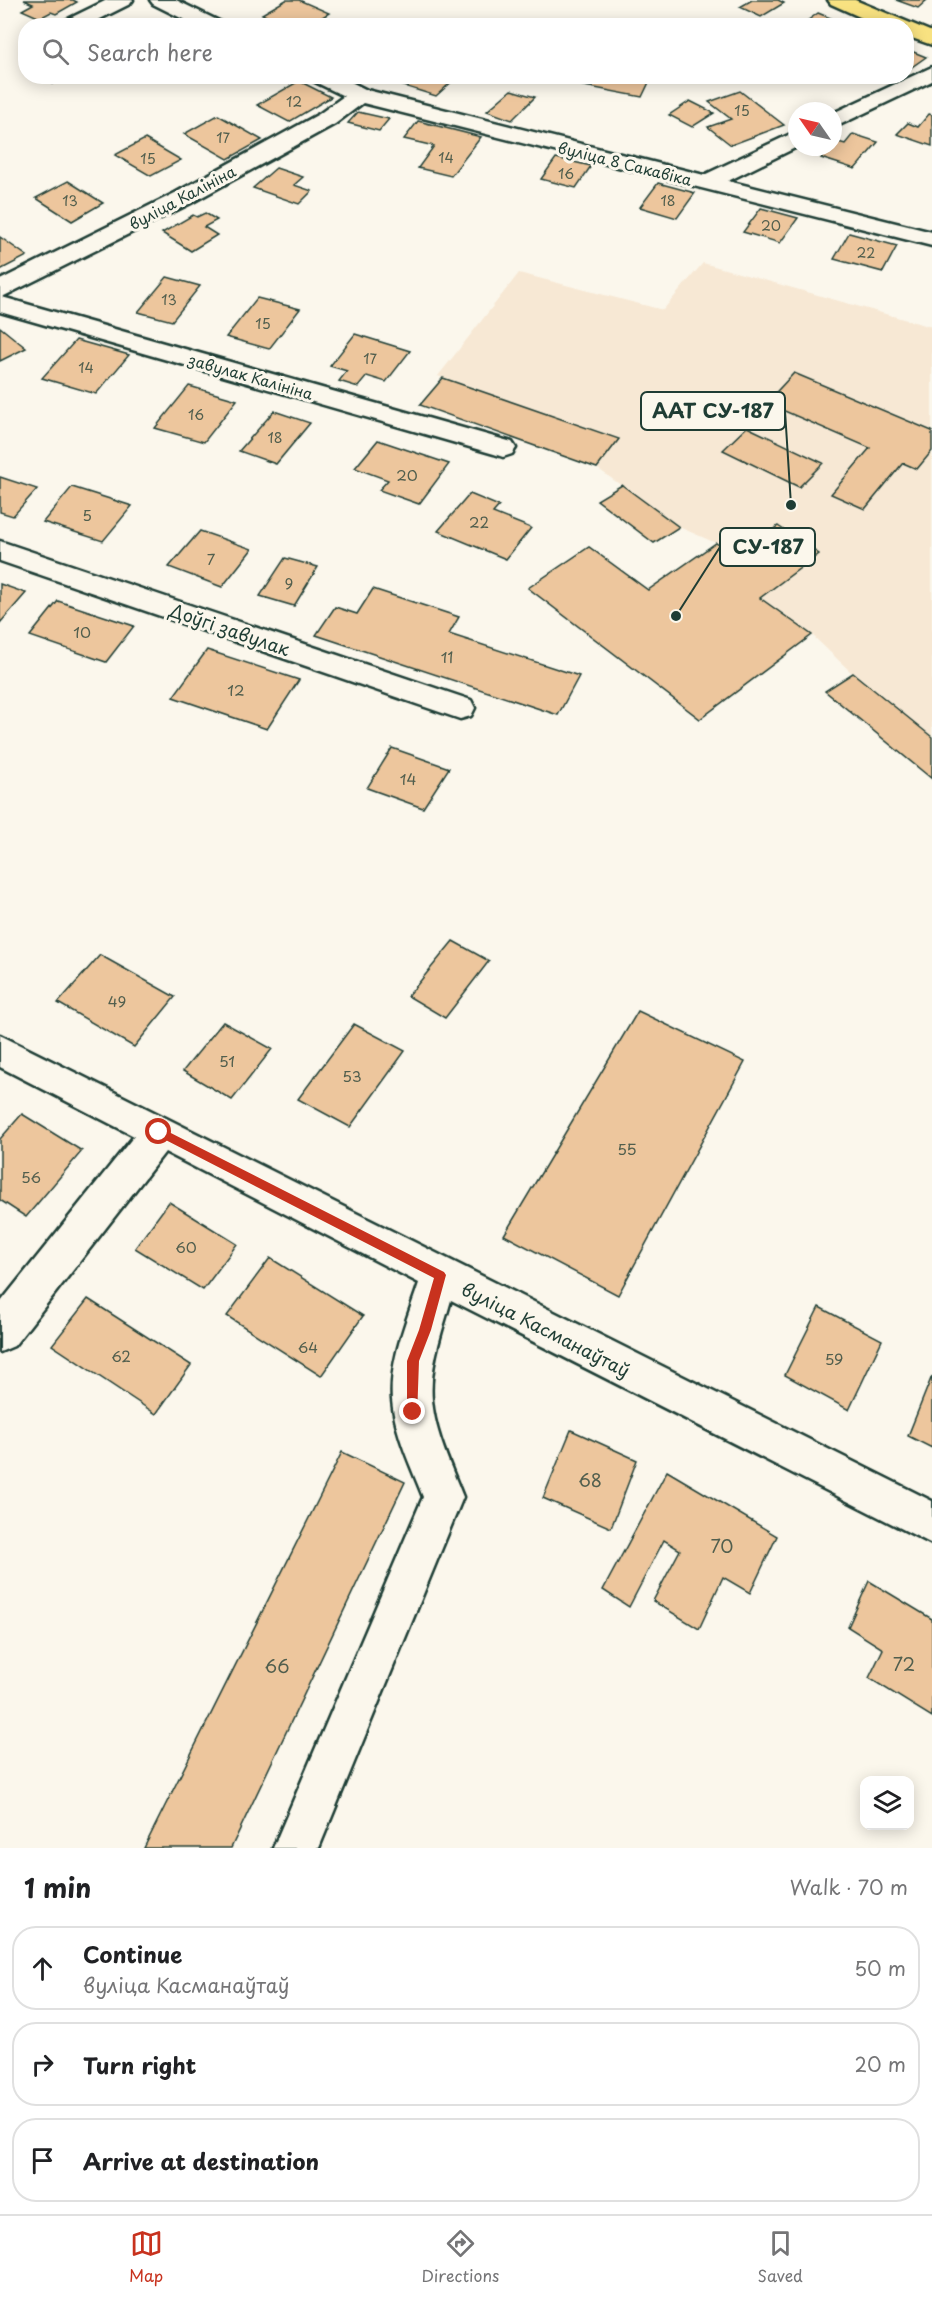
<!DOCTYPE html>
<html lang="en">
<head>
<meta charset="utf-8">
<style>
  :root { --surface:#fff; --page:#f2f2f2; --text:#202124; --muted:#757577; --line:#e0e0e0; --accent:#c8321e }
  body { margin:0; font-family:"Playpen Sans",sans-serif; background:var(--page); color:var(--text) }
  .controls { position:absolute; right:18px; bottom:18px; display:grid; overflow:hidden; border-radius:12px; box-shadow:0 3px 15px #0003 }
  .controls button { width:54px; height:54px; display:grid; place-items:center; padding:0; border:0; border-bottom:2px solid var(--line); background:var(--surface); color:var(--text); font:30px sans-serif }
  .compass { position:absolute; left:788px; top:102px; width:54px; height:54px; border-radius:50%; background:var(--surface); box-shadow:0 3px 15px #0003; rotate:304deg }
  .stop { position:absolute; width:18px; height:18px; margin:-14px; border:4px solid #c8321e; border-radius:50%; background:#fff }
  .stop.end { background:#c8321e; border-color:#fff; box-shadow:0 2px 6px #0008 }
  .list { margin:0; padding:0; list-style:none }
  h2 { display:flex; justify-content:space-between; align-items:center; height:78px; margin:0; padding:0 24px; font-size:26px }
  h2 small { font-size:20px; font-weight:400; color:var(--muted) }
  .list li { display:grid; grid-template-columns:39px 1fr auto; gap:18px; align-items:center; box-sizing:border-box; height:84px; margin:0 12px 12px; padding:0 12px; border:2px solid var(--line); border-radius:24px }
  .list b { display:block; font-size:22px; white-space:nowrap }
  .list p { margin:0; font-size:20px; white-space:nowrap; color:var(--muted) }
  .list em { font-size:20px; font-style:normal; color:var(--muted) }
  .icon { flex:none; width:33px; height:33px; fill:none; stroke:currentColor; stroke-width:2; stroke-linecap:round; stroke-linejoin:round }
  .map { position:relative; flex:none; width:932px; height:1848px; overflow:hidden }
  .search { position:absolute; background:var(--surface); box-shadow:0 3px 15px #0003; left:18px; right:18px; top:18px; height:66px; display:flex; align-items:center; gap:15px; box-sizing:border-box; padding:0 21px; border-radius:24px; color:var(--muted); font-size:22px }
  .sheet { height:366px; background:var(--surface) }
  nav { display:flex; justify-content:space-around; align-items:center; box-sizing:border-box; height:84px; border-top:2px solid var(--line); background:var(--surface); font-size:16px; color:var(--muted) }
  nav a { display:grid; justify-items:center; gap:3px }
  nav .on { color:var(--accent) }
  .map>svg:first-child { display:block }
  .built { fill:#f7e8d4 }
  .building { fill:#edc69d; stroke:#1f3d34; stroke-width:1.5 }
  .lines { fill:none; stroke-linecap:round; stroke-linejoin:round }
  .minor-casing { stroke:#1f3d34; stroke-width:5 }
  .highway-casing { stroke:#1f3d34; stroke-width:5 }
  .minor { fill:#fbf7ec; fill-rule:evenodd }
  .highway { fill:#f8e281; fill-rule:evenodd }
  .route { fill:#c8321e }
  .labels { text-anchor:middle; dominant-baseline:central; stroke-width:6; stroke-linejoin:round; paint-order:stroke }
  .far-number-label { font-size:14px; fill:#525f4e }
  .far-street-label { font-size:15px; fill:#1f3d34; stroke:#fbf7ec }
  .number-label { font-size:15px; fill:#525f4e }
  .street-label { font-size:18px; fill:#1f3d34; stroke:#fbf7ec }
  .near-number-label { font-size:18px; fill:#525f4e }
  .leader { fill:none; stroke:#1f3d34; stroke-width:2 }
  .callout-dot { fill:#1f3d34; stroke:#fbf7ec; stroke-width:2 }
  .callout { fill:#fbf7ec; stroke:#1f3d34; stroke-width:2 }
  .callout-label { font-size:20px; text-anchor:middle; font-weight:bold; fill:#1f3d34 }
</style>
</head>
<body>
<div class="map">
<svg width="932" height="1848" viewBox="0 0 932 1848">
  <rect width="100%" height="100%" fill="#fbf7ec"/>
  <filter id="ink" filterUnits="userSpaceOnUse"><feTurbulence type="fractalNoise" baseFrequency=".0167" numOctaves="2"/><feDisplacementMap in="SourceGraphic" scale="12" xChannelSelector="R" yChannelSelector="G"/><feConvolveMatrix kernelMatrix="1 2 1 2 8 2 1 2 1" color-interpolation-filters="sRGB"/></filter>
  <g filter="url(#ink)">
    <polygon class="built" points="703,263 932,327 932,779 825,691 852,673 812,635 760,598 819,554 778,526 735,556 716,543 679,527 597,468 420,405 443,378 438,376 519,273 663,310"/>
    <g class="building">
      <polygon points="24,0 73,0 77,2 56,14 51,12 40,18 22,10 33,4"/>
      <polygon points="286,0 299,0 329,13 308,26 267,26 262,23 270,18 262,14"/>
      <polygon points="752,0 778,0 784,3 761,17 740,7"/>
      <polygon points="896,0 927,0 918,8"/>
      <polygon points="818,13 850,26 800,26"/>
      <polygon points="906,49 926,57 906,71"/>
      <polygon points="39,76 67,76 53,84"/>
      <polygon points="388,76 456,76 457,77 436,96 385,80"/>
      <polygon points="583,76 652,76 642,97 579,85"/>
      <polygon points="299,81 331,97 289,122 257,105"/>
      <polygon points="511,90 535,97 512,120 487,111"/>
      <polygon points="740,91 784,125 731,145 708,127 731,119 709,102"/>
      <polygon points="690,101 714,113 692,127 669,115"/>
      <polygon points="358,112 389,119 379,131 348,123"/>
      <polygon points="929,114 932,115 932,146 897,134 908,123 918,127"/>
      <polygon points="218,115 262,140 228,159 184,134"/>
      <polygon points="418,121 481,137 451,176 418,168 434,146 404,139"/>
      <polygon points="853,134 878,142 855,169 821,158 830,147 833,147 835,141 845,144"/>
      <polygon points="145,139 181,160 151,176 115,155"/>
      <polygon points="556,158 591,166 576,188 541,179"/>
      <polygon points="276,168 303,177 294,185 312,191 299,204 253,188"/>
      <polygon points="68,181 103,203 72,221 36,198"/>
      <polygon points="658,183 695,193 677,218 640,207"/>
      <polygon points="761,208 798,218 780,243 743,232"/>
      <polygon points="205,213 217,220 204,227 217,235 191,251 162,233 193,215 197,217"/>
      <polygon points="849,233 897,246 883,272 834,259"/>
      <polygon points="0,237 27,256 0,270"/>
      <polygon points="167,277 200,286 172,321 138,312"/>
      <polygon points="257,298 300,309 269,349 226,337"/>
      <polygon points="0,327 26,348 0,361"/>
      <polygon points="355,334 410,351 386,382 367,376 358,387 339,381 347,371 330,366"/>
      <polygon points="76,340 129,355 96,394 42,378"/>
      <polygon points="794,373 932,431 932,451 917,469 903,463 865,509 831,494 870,448 766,403"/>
      <polygon points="443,378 619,439 597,468 420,405"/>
      <polygon points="189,386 237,400 204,442 155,428"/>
      <polygon points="274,411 310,423 276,464 239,451"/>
      <polygon points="747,427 823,463 799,487 723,450"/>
      <polygon points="378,440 449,464 419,504 379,490 388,480 355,468"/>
      <polygon points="0,477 37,489 13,516 0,512"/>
      <polygon points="622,485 679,527 654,543 597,500"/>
      <polygon points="72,487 132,506 103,541 43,522"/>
      <polygon points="470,494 499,506 493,513 531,528 506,559 438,531"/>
      <polygon points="778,526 819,554 760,598 812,635 700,719 528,588 589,547 648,590 716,543 735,556"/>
      <polygon points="200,531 252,549 222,587 169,567"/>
      <polygon points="285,558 318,567 294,606 260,596"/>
      <polygon points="0,584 26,593 0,623"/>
      <polygon points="373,589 459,617 449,634 579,676 558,715 316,635 335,607 357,614"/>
      <polygon points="58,601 134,626 106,662 30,636"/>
      <polygon points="207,650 299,680 267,729 173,697"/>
      <polygon points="853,673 932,737 932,779 825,691"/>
      <polygon points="392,748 449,768 423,808 367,788"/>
      <polygon points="453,941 489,961 445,1018 408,996"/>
      <polygon points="100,955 175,997 134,1047 58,1003"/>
      <polygon points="638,1011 745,1062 618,1295 504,1235"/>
      <polygon points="223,1022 272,1049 232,1100 183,1071"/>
      <polygon points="354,1024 405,1051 350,1127 298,1099"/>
      <polygon points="22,1114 82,1151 26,1217 0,1200 0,1139"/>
      <polygon points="169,1202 237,1244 203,1290 135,1248"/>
      <polygon points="270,1258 363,1316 321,1376 227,1316"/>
      <polygon points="88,1299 191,1365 156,1414 52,1345"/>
      <polygon points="819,1307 882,1340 849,1410 785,1375"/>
      <polygon points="932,1376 932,1448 908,1436"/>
      <polygon points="571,1430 637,1460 611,1528 543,1498"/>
      <polygon points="342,1452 405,1482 231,1848 144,1848"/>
      <polygon points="667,1471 777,1536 750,1593 723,1577 699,1629 653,1601 680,1550 664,1540 629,1607 603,1590"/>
      <polygon points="869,1581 932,1619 932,1717 869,1678 883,1649 848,1627"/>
    </g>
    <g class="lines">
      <g class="minor-casing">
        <g id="minor">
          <polygon points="107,0 133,0 130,4 86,26 59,26 62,22"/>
          <polygon points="150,0 176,0 221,22 224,26 197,26 153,4"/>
          <polygon points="932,67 932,81 833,128 833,113"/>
          <polygon points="311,76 339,76 367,90 704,175 797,131 797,147 728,181 932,232 932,246 363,103 335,124 191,203 2,297 512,442 516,448 512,454 503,457 494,454 0,312 0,280 175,193 319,114 344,96 313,81"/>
          <polygon points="0,541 471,700 475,708 471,716 460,719 0,561"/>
          <path d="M0,1035L932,1501V1544L451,1300C442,1332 429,1367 432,1400C435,1434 451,1466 463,1497L319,1848H273L423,1497C411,1466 395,1434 392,1400C389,1361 407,1320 419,1283L165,1152L14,1346L0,1352V1303L134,1136L0,1067Z"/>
        </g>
      </g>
      <g class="highway-casing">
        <polygon id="highway" points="828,0 855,0 932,32 932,45 906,36 906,26 880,26 831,4"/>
      </g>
      <use href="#minor" class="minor"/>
      <use href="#highway" class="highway"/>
    </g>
  </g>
  <polygon class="route" points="159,1127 444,1272 446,1275 431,1330 419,1361 417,1417 409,1417 407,1412 407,1361 419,1330 434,1278 156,1135 156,1128"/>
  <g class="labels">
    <g class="far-number-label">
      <text x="294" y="101">12</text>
      <text x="742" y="110">15</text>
      <text x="223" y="137">17</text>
      <text x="446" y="157">14</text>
      <text x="148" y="158">15</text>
      <text x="566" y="173">16</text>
      <text x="70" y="200">13</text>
      <text x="668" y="200">18</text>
      <text x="771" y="225">20</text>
      <text x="866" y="252">22</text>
      <text x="169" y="299">13</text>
      <text x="263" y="323">15</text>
      <text x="370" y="358">17</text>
      <text x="86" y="367">14</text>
      <text x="196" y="414">16</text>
      <text x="275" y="437">18</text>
    </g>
    <g class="far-street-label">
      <text transform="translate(625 163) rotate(14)">вуліца 8 Сакавіка</text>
      <text transform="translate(182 197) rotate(-28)">вуліца Калініна</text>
      <text transform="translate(251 376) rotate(16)">завулак Калініна</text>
    </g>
    <g class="number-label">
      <text x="407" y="474">20</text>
      <text x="87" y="514">5</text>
      <text x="479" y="521">22</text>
      <text x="211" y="558">7</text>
      <text x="289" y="582">9</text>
      <text x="82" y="631">10</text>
      <text x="447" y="656">11</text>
      <text x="236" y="689">12</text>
      <text x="408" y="778">14</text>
      <text x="117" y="1000">49</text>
      <text x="227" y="1060">51</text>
      <text x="352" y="1075">53</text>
      <text x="627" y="1148">55</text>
      <text x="31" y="1176">56</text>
      <text x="186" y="1246">60</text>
      <text x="308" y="1346">64</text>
      <text x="121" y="1355">62</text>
      <text x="834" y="1358">59</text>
    </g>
    <g class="street-label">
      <text transform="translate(230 629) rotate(19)">Доўгі завулак</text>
      <text transform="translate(546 1329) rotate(27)">вуліца Касманаўтаў</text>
    </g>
    <g class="near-number-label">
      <text x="590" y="1479">68</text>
      <text x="722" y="1545">70</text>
      <text x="904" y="1663">72</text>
      <text x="277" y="1665">66</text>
    </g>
  </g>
  <path class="leader" d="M791 505L785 411M676 616L720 547"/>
  <g class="callout-dot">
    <circle cx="791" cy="505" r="6"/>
    <circle cx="676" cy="616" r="6"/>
  </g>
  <g class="callout">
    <rect x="641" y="392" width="144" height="38" rx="6"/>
    <rect x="720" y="528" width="95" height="38" rx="6"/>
  </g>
  <g class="callout-label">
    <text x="713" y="418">ААТ СУ-187</text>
    <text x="768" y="554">СУ-187</text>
  </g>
</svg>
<div class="controls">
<button><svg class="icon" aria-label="layers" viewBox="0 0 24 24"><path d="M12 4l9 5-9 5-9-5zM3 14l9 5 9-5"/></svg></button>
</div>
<svg class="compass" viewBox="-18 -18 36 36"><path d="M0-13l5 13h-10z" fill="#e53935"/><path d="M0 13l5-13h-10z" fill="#757577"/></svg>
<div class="stop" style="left:159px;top:1132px"></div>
<div class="stop end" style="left:413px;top:1412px"></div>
<div class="search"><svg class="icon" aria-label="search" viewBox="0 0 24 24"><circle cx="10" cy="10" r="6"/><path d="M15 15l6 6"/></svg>Search here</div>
</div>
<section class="sheet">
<h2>1 min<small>Walk · 70 m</small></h2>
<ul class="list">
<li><svg class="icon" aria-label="ahead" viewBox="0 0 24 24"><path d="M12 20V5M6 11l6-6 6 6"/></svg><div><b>Continue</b><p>вуліца Касманаўтаў</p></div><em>50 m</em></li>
<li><svg class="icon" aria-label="right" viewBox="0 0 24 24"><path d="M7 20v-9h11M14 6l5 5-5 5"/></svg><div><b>Turn right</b></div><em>20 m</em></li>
<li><svg class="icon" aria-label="arrive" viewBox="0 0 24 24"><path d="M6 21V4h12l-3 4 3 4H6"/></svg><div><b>Arrive at destination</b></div></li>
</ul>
</section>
<nav>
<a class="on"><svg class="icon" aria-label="map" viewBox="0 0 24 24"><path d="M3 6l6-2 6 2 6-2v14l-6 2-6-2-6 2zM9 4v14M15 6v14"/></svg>Map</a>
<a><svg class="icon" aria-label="directions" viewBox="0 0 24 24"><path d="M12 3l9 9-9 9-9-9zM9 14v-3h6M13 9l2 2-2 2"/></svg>Directions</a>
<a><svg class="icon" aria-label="saved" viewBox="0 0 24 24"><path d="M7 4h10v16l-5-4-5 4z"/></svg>Saved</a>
</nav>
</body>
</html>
